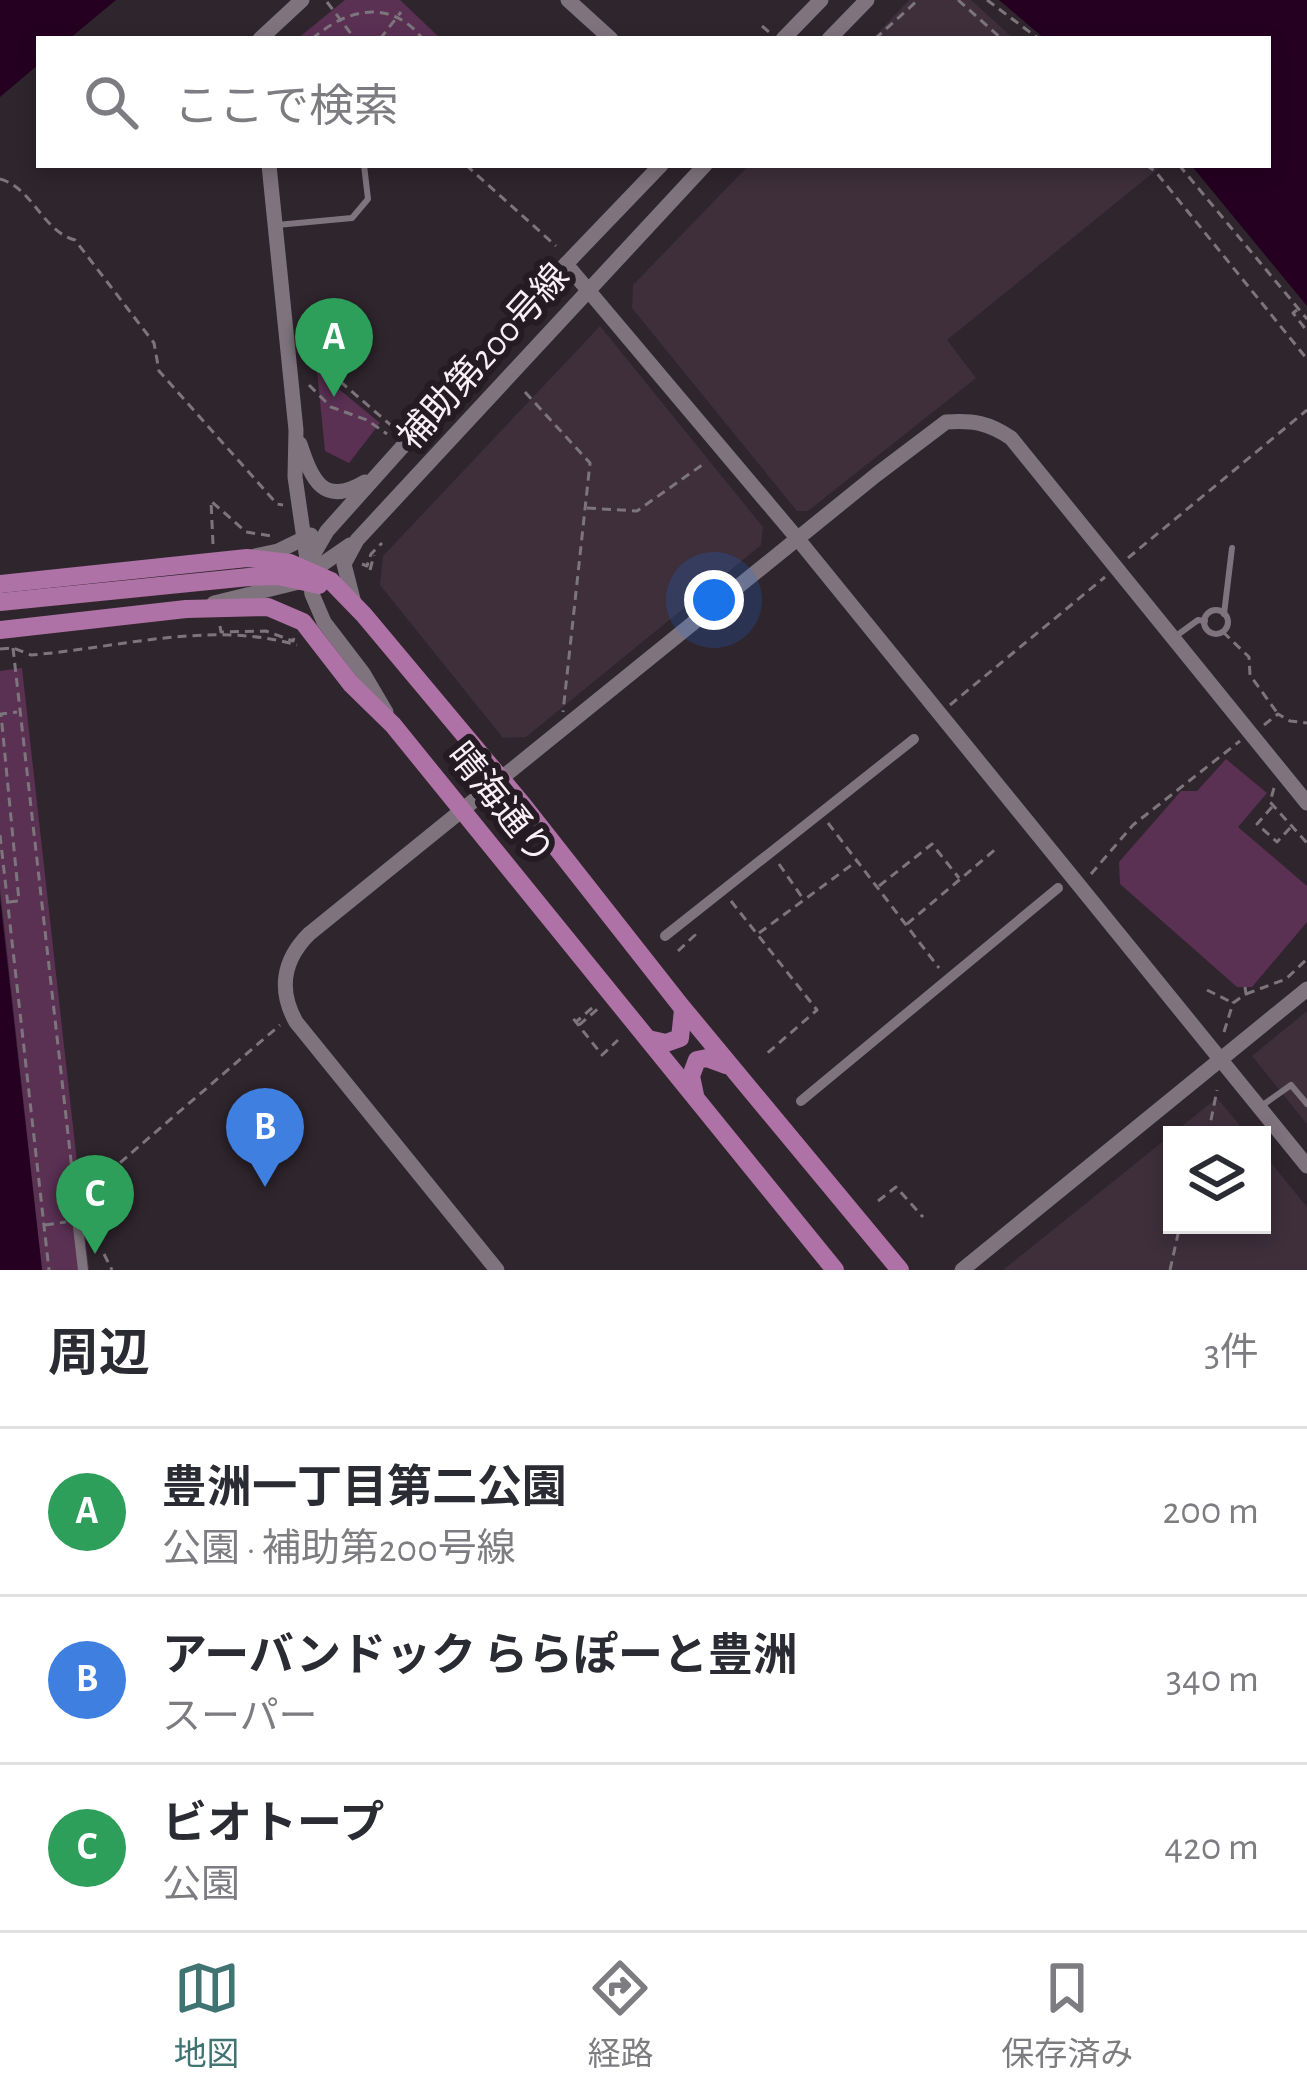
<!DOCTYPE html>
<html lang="ja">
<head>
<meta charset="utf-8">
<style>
  :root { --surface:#fff; --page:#f7f7f7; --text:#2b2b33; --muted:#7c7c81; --line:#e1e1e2; --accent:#407472 }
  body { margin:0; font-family:"Alegreya Sans","Noto Sans JP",sans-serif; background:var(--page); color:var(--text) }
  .controls { position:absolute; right:36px; bottom:36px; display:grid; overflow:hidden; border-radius:0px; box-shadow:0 6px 18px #0003 }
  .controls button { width:108px; height:108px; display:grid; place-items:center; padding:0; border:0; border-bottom:3px solid var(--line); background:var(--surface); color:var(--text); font:60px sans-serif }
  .you { position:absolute; left:714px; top:600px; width:42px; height:42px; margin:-30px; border:9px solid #fff; border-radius:50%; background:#1a73e8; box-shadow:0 0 0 18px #1a73e833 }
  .badge { display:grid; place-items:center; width:78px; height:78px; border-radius:50%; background:var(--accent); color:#fff; font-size:39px; font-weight:700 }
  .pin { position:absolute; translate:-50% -99px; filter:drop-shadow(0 3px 6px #0008) }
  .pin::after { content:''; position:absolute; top:63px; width:42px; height:36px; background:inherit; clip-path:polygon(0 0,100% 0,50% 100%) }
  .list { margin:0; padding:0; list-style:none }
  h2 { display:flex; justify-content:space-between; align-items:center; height:156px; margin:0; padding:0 48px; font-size:51px }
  h2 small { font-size:39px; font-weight:400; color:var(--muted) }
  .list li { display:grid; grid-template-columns:78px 1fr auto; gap:36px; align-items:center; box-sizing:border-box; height:168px; padding:0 48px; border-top:3px solid var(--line) }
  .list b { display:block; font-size:45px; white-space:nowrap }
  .list p { margin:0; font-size:39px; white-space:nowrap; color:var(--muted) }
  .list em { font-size:39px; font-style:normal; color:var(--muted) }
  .icon { flex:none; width:66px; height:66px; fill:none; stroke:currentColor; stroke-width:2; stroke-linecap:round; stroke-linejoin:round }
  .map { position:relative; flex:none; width:1307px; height:1270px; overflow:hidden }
  .search { position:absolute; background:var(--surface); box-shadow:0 6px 18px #0003; left:36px; right:36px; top:36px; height:132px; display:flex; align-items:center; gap:30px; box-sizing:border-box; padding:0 42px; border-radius:0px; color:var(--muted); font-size:45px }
  .sheet { height:660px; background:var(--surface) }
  nav { display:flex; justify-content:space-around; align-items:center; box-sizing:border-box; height:168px; border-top:3px solid var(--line); background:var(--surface); font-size:33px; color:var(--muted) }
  nav a { display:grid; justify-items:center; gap:6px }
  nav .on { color:var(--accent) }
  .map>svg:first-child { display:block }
  .built { fill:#3e2f3b }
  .green { fill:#5a3053 }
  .water { fill:#250021 }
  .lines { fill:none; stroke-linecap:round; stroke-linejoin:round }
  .path { stroke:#7d757c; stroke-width:3; stroke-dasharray:9 6; stroke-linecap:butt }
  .lane { stroke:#7f747d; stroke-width:6 }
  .street { stroke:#7f747d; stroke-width:10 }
  .secondary { stroke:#7f747d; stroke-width:15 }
  .primary { stroke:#af72a6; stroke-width:18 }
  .labels { text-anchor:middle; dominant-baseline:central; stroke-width:12; stroke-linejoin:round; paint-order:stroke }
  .street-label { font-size:36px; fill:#f6f0f5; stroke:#251c23 }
</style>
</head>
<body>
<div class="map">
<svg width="1307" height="1270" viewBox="0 0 1307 1270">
  <rect width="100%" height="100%" fill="#2f252d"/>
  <g class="built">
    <polygon points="909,0 971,0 1014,39 872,39"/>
    <polygon points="749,165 1156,165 1159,168 947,340 976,378 808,511 797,511 632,308 633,285"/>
    <polygon points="600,326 763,527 761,545 526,737 503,738 380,585 383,556"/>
    <polygon points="1307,1011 1307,1124 1252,1056"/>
    <polygon points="1217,1098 1248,1135 1172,1135 1172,1225 1262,1225 1262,1152 1307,1207 1307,1270 1003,1270"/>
  </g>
  <g class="green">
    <polygon points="345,0 400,0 441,39 297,39"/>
    <polygon points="317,371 380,423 349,463 325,451"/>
    <polygon points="22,668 89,1270 42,1270 0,889 0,671"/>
    <polygon points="1226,759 1267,793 1238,827 1307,886 1307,922 1252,987 1237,987 1120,884 1119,862 1181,791 1197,791"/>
  </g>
  <g class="water">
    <polygon points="0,0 116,0 69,39 39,39 39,64 0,97"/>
    <polygon points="999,0 1307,0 1307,306 1191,165 1268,165 1268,39 1045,39"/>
    <polygon points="0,898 42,1270 0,1270"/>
  </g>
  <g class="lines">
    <g class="path">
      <polyline points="958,0 1002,39"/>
      <polyline points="987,0 1039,39"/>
      <polyline points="327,2 355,39"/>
      <polyline points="762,26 769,32"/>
      <path d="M312,39C350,6 392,0 423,39"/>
      <polyline points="380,39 401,12"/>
      <polyline points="875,39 918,0"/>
      <polyline points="466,165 556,246"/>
      <polyline points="1146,165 1155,171 1307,359"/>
      <polyline points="1179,165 1307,319"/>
      <path d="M0,179C33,188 42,231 75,240L154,343L159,371L277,504L283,505"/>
      <polyline points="1297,310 1293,313 1307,331"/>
      <polyline points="306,352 393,427"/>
      <polyline points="309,385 331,407 367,420 387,434"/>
      <polyline points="525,392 590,463 563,712"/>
      <polyline points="587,508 637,511 702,465"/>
      <polyline points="213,544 211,501 246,532 272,536"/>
      <polyline points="1128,558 1307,410"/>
      <polyline points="362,564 367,566 371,554 382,543"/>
      <polyline points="370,570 374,555"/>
      <polyline points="220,626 221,632 266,631 293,641 294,638"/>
      <polyline points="1223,632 1249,657 1250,675 1278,714"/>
      <polyline points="13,648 74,1187"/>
      <path d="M0,649L13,648L31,655C118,648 211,620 297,645"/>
      <polyline points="950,705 1105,577"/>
      <polyline points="1264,725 1278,714 1290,721 1307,723"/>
      <polyline points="1274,788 1270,802 1307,843"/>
      <polyline points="1272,807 1257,824 1277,842 1290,828"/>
      <polyline points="828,823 939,968"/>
      <polyline points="0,835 49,1270"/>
      <polyline points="779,864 804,900"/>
      <polyline points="1091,874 1133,825 1240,741"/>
      <polyline points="879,886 932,844 959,878"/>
      <polyline points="731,901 817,1010 764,1056"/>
      <polyline points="9,902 19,901 1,714 17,712"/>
      <polyline points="907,924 997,848"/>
      <polyline points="759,933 857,861"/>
      <polyline points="678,951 695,935 693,932"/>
      <polyline points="1207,990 1231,1002"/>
      <polyline points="1246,994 1286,979 1307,959"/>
      <polyline points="592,1008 576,1022 572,1017 602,1055 618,1040"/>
      <polyline points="579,1025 600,1007"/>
      <polyline points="1224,1032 1233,1003 1246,994 1245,987"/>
      <polyline points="1208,1135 1217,1090"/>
      <polyline points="86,1192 280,1025"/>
      <polyline points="878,1201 896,1187 923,1217"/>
      <polyline points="45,1225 66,1222"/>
      <polyline points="104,1254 112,1270"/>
      <polyline points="1170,1270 1180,1225"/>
    </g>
    <g class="lane">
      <polyline points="277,225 352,218 368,199 364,165"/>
      <circle cx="1216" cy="622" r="12"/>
      <polyline points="1224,614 1232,548"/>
      <polyline points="1176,636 1198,620 1205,621"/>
      <polyline points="1260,1107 1291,1085 1307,1104"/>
    </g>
    <g class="street">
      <polyline points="665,936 914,739"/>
      <polyline points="801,1101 1058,888"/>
      <polyline points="75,1201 83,1270"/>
    </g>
    <g class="secondary">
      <polyline points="568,0 611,39"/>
      <polyline points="260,39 302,0"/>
      <polyline points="783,39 821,0"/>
      <polyline points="829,39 867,0"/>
      <polyline points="269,165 296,430 295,477 312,594 324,622 363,673 386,712"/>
      <polyline points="566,264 797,538 1307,1166"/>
      <path d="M300,444C312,480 323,507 365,482"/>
      <polyline points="255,556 278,551 311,535"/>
      <polyline points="309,562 327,531 566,264 661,165"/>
      <polyline points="214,603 295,583 350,545"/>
      <polyline points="354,603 344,564 357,540 705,165"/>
      <path d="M497,1270L296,1022C278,990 283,960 309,934L876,475L946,422C973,420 989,423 1011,438L1307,803"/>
      <polyline points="962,1270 1307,989"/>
    </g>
    <g class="primary">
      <polyline points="0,584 247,558 290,563 331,581 364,615 523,805 681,1006 900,1270"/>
      <polyline points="0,602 249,577 278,576 319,585"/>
      <polyline points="0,630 186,609 268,607 303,622 351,684 393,725 835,1270"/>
      <polyline points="648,1039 666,1043 680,1038 683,1010"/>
      <polyline points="695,1095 691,1076 697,1060 707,1058 726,1065"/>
    </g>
  </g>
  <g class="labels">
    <g class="street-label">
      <text transform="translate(484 357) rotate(-48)">補助第200号線</text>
      <text transform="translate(500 804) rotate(51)">晴海通り</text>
    </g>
  </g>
</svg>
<div class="controls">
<button><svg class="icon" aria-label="layers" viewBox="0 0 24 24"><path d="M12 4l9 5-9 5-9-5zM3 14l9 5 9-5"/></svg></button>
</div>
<div class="you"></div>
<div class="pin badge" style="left:334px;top:397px;background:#2e9e5b">A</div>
<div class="pin badge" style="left:265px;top:1187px;background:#3f7fe0">B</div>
<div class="pin badge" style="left:95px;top:1254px;background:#2e9e5b">C</div>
<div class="search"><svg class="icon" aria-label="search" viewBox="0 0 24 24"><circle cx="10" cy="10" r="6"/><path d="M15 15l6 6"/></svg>ここで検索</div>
</div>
<section class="sheet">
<h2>周辺<small>3件</small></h2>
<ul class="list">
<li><span class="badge" style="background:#2e9e5b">A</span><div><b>豊洲一丁目第二公園</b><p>公園 · 補助第200号線</p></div><em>200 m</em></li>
<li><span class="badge" style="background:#3f7fe0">B</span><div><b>アーバンドック ららぽーと豊洲</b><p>スーパー</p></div><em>340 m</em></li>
<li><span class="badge" style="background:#2e9e5b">C</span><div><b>ビオトープ</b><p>公園</p></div><em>420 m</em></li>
</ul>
</section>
<nav>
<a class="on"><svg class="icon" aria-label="map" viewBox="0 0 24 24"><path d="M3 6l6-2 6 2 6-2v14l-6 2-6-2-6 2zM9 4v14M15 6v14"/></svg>地図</a>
<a><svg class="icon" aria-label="directions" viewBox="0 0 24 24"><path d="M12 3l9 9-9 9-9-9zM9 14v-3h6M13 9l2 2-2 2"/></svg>経路</a>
<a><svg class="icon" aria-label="saved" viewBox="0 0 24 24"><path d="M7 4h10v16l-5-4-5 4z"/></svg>保存済み</a>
</nav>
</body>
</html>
